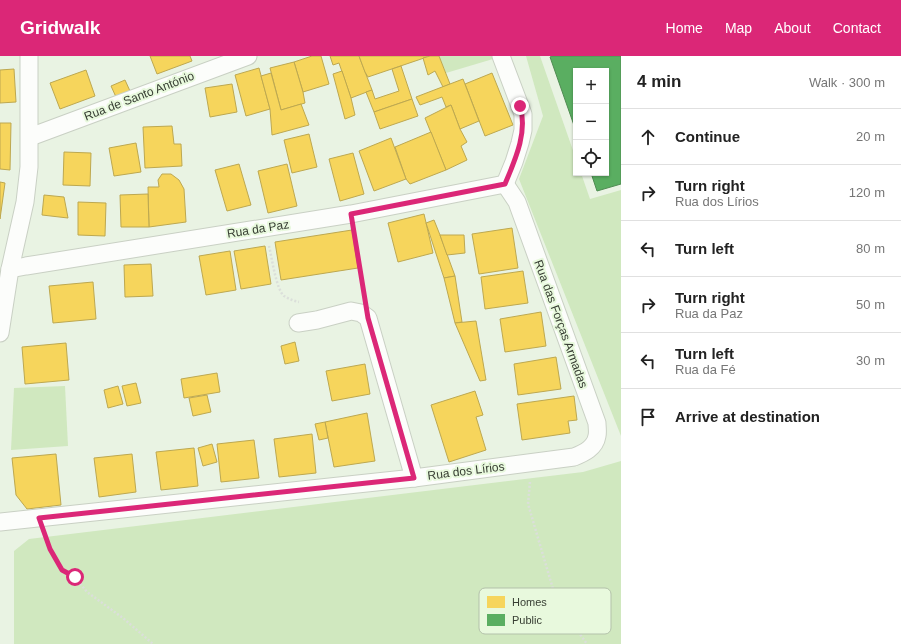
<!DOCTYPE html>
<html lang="en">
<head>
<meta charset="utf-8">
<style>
  :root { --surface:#fff; --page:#f6f6f6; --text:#222; --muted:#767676; --line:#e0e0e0; --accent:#db2777 }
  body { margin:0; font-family:Arial,sans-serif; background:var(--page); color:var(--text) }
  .controls { position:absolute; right:12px; top:12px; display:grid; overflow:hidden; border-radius:0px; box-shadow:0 1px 3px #0004 }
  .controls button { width:36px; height:36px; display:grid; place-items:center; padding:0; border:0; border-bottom:1px solid var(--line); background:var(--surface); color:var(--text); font:20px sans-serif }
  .stop { position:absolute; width:12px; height:12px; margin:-9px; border:3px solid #db2777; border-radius:50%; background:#fff }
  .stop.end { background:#db2777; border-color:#fff; box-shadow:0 1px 4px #0008 }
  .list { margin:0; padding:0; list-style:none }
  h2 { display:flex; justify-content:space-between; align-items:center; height:52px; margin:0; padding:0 16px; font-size:17px }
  h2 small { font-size:13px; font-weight:400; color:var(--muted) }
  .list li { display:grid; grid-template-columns:26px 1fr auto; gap:12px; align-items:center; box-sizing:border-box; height:56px; padding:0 16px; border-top:1px solid var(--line) }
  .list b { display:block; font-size:15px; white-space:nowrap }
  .list p { margin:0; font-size:13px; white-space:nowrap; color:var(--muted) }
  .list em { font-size:13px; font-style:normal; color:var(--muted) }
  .icon { flex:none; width:22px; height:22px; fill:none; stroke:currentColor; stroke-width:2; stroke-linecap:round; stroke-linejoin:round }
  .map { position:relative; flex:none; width:621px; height:588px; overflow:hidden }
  header { display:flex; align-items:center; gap:24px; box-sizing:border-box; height:56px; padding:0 20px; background:var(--accent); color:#fff }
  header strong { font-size:19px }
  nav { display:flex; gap:22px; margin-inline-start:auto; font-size:14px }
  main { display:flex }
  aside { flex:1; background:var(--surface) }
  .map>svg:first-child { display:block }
  .green { fill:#d0e8bf }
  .homes { fill:#f6d55c; stroke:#bda850 }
  .public { fill:#5aae61; stroke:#508c53 }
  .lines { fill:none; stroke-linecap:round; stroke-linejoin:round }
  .street-casing { stroke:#c9d0c4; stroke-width:19 }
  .path { stroke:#dbdfda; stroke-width:2.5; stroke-dasharray:2 2; stroke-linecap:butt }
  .street { stroke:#fcfdfb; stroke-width:17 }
  .route { stroke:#db2777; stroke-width:5 }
  .labels { text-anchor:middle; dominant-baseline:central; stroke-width:4; stroke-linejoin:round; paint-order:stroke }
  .street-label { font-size:12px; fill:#373e33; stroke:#e8f9dd }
  .key { fill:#e8f9dd; stroke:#b3c1aa; stroke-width:1 }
  .key-label { font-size:11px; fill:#373e33 }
</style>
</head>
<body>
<header>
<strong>Gridwalk</strong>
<nav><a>Home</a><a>Map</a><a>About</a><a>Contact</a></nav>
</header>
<main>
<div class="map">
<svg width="621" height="588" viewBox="0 0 621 588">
  <rect width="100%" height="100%" fill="#e9f3e3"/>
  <g class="green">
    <polygon points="439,0 492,0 493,3 446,17"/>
    <polygon points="526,0 540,0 576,103 576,117 581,117 590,143 621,134 621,380 519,123 543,60"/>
    <polygon points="65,330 68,390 11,394 14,332"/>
    <polygon points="621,405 621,588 14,588 14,495 29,483 583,416"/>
  </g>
  <g class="homes">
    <polygon points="150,0 190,0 192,5 157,18"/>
    <polygon points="312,0 321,0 329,28 303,36 294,6"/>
    <polygon points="330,0 359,0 372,34 351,42 339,7 333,9"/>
    <polygon points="359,0 430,0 368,21 365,16"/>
    <polygon points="430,0 439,0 450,28 443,31 435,15 428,19 423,2"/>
    <polygon points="294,6 303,36 305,47 281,54 270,12"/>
    <polygon points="401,10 412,43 374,56 366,36 372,34 375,43 399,35 392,13"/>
    <polygon points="259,12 270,53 246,60 235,19"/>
    <polygon points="14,13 16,46 0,47 0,14"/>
    <polygon points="86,14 95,40 60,53 50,27"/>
    <polygon points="342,15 351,42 355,59 345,63 333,18"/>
    <polygon points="271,17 281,54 301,48 309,69 272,79 270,53 261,20"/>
    <polygon points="492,17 513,69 485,80 465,28"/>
    <polygon points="463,23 479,65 460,73 451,49 446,51 442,41 420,49 416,41"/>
    <polygon points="125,24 130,35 116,41 111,30"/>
    <polygon points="232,28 237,56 210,61 205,32"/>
    <polygon points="412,43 418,60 380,73 374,56"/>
    <polygon points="451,49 460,73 467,86 461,90 467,104 446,114 425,62"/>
    <polygon points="0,67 11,67 10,114 0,113"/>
    <polygon points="172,70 174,88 181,88 182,110 145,112 143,71"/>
    <polygon points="431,76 446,114 410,128 406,123 395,91"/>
    <polygon points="309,78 317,111 292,117 284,84"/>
    <polygon points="391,82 406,123 374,135 359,95"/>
    <polygon points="136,87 141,116 114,120 109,92"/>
    <polygon points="64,96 91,97 90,130 63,129"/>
    <polygon points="353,97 364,138 340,145 329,103"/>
    <polygon points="239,108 251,149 227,155 215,114"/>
    <polygon points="287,108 297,150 268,157 258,115"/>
    <polygon points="162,118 171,118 179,124 184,133 186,166 149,171 148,131 159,131 158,124"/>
    <polygon points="0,126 5,127 0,163"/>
    <polygon points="148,138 149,171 121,171 120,139"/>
    <polygon points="44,139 64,141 68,162 42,159"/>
    <polygon points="78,146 106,147 105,180 78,179"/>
    <polygon points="424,158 433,197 398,206 388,167"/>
    <polygon points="434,164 440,179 455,220 444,222 426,167"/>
    <polygon points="512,172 518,212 479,218 472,178"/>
    <polygon points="352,174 358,212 281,224 275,186"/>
    <polygon points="440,179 464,179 465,197 447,199"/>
    <polygon points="265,190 271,228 241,233 234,195"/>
    <polygon points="230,195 236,234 206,239 199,200"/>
    <polygon points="151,208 153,240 125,241 124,209"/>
    <polygon points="523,215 528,247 485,253 481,221"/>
    <polygon points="455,220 462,266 455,267 444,222"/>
    <polygon points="93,226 96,263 53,267 49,230"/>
    <polygon points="541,256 546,290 505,296 500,263"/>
    <polygon points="476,265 486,324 480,325 455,267"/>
    <polygon points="295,286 299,305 285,308 281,290"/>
    <polygon points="66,287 69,324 25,328 22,291"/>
    <polygon points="556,301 561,333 518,339 514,308"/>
    <polygon points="365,308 370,338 332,345 326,315"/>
    <polygon points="217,317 220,336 184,342 181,323"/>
    <polygon points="136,327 141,347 127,350 122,330"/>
    <polygon points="118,330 123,348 108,352 104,334"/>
    <polygon points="475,335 483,359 476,361 486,394 449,406 431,349"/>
    <polygon points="207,339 211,356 193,360 189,342"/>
    <polygon points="574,340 577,364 568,365 570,377 522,384 517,348"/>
    <polygon points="367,357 375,405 334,411 325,366"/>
    <polygon points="325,366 328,382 319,384 315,368"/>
    <polygon points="312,378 316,417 279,421 274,383"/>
    <polygon points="254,384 259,422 221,426 217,388"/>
    <polygon points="212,388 217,406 203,410 198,392"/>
    <polygon points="194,392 198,430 161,434 156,396"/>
    <polygon points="56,398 61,449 27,453 16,439 12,402"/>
    <polygon points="132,398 136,436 99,441 94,402"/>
  </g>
  <polygon class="public" points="552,0 621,0 621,128 597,135 591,117 606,117 606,15 576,15 576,75 550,1"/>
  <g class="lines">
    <g class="street-casing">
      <g id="street">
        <polyline points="501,0 523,58 523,74 520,87 514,106 505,128"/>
        <polyline points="30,81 248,0"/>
        <polyline points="10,213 26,210 351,158 505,128"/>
        <polyline points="298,267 317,264 351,255 361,257 368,262 414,422"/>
        <polyline points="0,277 10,213 25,146 29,111 29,0"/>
        <path d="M0,466L414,422L574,401C584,397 595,392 597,380C598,376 597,371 597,367L517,146L505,128"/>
      </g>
    </g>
    <g class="path">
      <polyline points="354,177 364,237"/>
      <path d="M269,190C272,202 276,233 284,240C289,243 294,245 299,246"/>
      <polyline points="530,426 528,448 553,533 565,557 587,588"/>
      <polyline points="46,481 50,493 62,514 75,521 87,536 123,562 153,588"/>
    </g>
    <use href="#street" class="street"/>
  </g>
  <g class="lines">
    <path class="route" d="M75,521L62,514L50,493L39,462L414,422L368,262L351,158L505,128C515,104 528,76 520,50"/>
  </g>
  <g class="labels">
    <g class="street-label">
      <text transform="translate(139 40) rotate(-21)">Rua de Santo António</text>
      <text transform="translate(258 173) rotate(-9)">Rua da Paz</text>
      <text transform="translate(561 268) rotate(70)">Rua das Forças Armadas</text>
      <text transform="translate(466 415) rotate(-7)">Rua dos Lírios</text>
    </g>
  </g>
  <rect x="479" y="532" width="132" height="46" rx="6" class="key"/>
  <rect x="487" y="540" width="18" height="12" fill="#f6d55c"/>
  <rect x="487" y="558" width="18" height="12" fill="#5aae61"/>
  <g class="key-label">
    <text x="512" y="550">Homes</text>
    <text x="512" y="568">Public</text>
  </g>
</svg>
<div class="controls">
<button>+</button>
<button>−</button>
<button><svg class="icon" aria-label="locate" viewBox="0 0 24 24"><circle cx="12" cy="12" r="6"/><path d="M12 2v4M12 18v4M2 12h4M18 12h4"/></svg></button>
</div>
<div class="stop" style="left:75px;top:521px"></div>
<div class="stop end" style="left:520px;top:50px"></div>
</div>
<aside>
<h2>4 min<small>Walk · 300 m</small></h2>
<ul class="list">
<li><svg class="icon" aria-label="ahead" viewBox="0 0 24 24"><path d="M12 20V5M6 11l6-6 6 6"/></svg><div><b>Continue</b></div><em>20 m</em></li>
<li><svg class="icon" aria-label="right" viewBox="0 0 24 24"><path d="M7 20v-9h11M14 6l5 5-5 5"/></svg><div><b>Turn right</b><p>Rua dos Lírios</p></div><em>120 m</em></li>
<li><svg class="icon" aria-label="left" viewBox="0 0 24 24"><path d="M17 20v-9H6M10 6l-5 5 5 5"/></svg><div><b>Turn left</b></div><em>80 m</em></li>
<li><svg class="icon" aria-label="right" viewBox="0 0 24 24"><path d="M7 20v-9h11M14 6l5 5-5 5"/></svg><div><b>Turn right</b><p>Rua da Paz</p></div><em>50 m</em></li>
<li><svg class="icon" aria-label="left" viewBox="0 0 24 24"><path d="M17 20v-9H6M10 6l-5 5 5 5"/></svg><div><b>Turn left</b><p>Rua da Fé</p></div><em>30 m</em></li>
<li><svg class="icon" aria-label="arrive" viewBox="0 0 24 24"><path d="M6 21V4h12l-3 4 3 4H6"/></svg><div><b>Arrive at destination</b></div></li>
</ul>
</aside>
</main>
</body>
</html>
